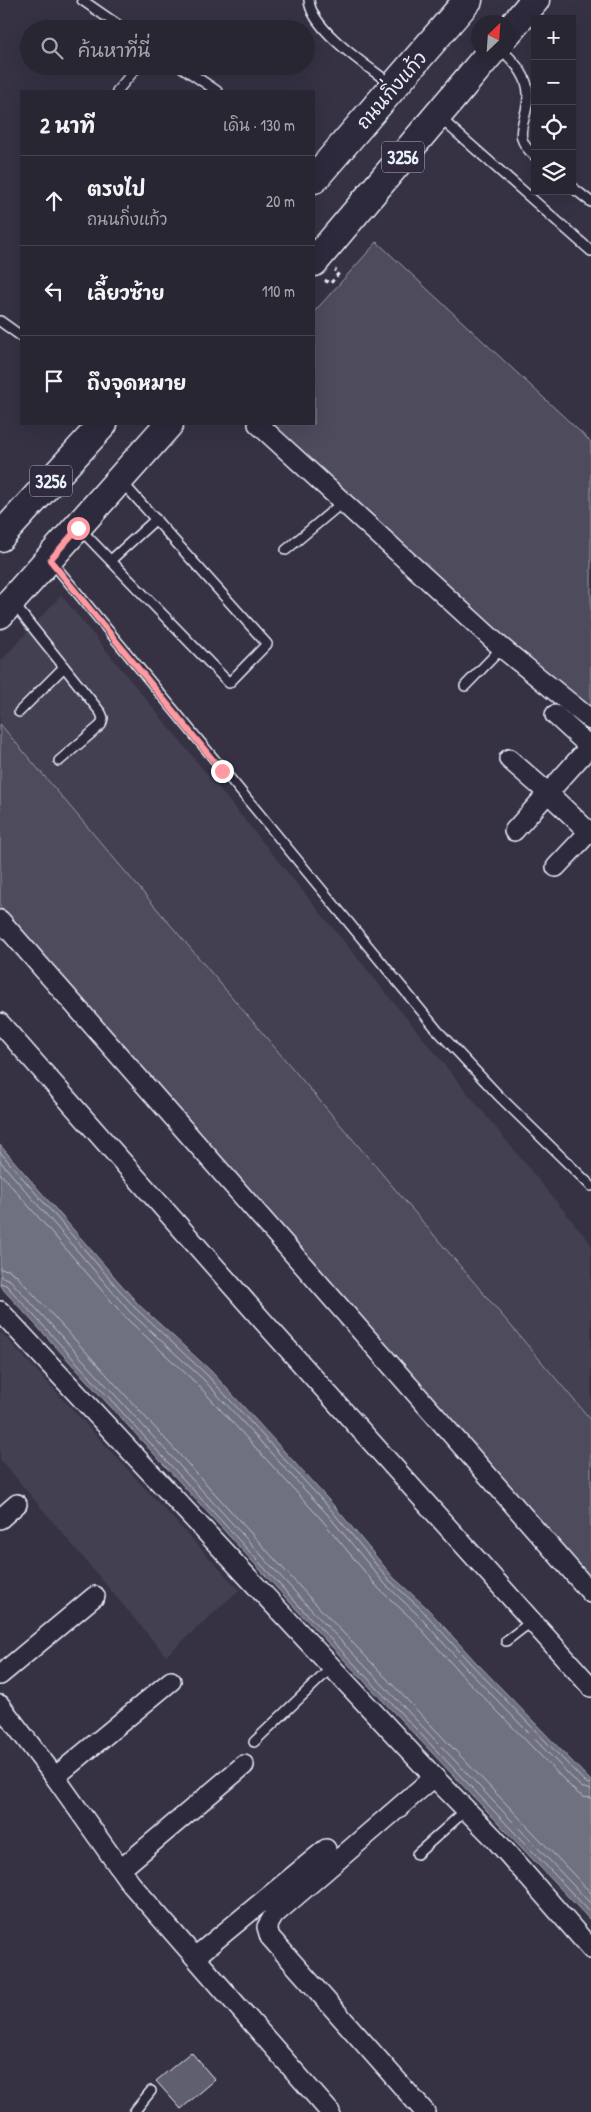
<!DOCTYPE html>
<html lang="th">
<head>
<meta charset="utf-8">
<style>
  :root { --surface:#282633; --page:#34323f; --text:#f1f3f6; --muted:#a5a5ac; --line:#44434e }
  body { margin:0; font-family:"Patrick Hand","Playpen Sans Thai",sans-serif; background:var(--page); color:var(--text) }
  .controls { position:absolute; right:15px; top:15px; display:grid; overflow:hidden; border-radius:0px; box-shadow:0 5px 20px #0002 }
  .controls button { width:45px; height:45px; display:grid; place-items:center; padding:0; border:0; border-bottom:1px solid var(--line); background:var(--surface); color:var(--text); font:25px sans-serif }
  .compass { position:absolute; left:471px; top:15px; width:45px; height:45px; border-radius:50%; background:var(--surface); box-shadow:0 5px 20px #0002; rotate:25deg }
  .stop { position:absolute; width:15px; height:15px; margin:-11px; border:4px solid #ff9aa2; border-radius:50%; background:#fff }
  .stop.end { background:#ff9aa2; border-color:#fff; box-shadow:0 1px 5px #0008 }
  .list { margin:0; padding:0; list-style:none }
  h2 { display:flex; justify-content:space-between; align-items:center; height:65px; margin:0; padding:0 20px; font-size:21px }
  h2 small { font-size:16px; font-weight:400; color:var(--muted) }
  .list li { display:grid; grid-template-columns:32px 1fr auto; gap:15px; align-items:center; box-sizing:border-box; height:90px; padding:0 20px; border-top:1px solid var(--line) }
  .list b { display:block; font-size:19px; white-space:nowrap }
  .list p { margin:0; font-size:16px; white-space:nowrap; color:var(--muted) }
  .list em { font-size:16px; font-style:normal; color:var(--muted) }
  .icon { flex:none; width:28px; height:28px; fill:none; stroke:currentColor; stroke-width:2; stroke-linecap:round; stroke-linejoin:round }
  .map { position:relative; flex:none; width:591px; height:2112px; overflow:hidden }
  .search { position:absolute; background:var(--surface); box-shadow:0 5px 20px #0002; left:20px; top:20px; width:295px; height:55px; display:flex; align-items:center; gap:12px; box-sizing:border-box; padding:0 18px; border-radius:28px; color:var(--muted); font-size:19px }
  .panel { position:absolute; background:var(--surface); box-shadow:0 5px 20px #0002; left:20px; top:90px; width:295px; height:335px; border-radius:0px }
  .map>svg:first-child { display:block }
  .built { fill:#433f51 }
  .green { fill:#4d4b5c; stroke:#9a9eaa }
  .water { fill:#70717f; stroke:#a0a4af }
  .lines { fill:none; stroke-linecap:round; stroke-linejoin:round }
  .shore { stroke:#b8bec8; stroke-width:1 }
  .building { fill:#605e6e; stroke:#e8f1f8 }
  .lane-casing { stroke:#e8f1f8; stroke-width:12 }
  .street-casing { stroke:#e8f1f8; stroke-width:22 }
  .primary-casing { stroke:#e8f1f8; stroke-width:31 }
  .path { stroke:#e8f1f8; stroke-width:3; stroke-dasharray:4 4; stroke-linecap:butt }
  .lane { stroke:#2f2a3d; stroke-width:9 }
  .street { stroke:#2f2a3d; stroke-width:19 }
  .primary { stroke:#2f2a3d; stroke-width:28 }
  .route { stroke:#ff9aa2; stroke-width:6 }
  .labels { text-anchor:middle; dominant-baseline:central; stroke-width:4; stroke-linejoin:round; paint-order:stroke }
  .shield { fill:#2f2a3d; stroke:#b0b5c0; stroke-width:1 }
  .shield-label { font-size:18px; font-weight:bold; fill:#e8f1f8 }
  .street-label { font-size:19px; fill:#e8f1f8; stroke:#2f2a3d }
</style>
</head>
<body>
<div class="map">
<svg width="591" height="2112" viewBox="0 0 591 2112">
  <rect width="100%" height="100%" fill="#363244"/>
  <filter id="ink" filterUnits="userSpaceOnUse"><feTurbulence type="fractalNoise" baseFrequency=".02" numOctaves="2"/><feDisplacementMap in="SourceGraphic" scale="10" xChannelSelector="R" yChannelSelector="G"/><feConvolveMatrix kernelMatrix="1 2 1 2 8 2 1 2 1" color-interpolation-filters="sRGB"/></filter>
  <g filter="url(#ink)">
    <g class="built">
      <polygon points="61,595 591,1244 591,1421 0,724 0,662"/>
      <polygon points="0,1331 239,1590 166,1656 0,1459"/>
    </g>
    <g class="green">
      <polygon points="377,242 591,442 591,709 495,628 271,424 314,424 314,312"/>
      <polygon points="0,724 591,1420 591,1585 0,912"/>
    </g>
    <polygon class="water" points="0,1145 139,1305 211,1371 336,1508 393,1577 426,1607 474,1660 591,1781 591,1921 297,1610 0,1286"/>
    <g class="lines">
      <g class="shore">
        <polyline points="0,1152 135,1308 207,1375 332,1511 389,1580 422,1610 470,1663 586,1783 591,1784"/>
        <polyline points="0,1161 130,1312 203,1379 328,1515 385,1584 418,1615 466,1668 581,1787 591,1790"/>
        <polyline points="0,1173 125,1317 197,1384 322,1520 379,1589 413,1620 460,1673 576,1792 583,1797 591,1798"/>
        <polyline points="0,1269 9,1270 16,1275 310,1598 591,1893"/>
        <polyline points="0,1276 10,1280 305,1603 591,1904"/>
        <polyline points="0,1283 6,1285 300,1607 591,1913"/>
      </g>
    </g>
    <polygon class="building" points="191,2052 215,2080 181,2109 156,2081"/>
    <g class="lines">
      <g class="lane-casing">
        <g id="lane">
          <polyline points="82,0 124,29"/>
          <path d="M309,0C311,30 369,67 392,85"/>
          <path d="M504,52C516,64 529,78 528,96C528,122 509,135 535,156"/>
          <polyline points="180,66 217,91"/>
          <polyline points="117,91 138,66"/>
          <polyline points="439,117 591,251"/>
          <polyline points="572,187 591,202"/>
          <polyline points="0,321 21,336"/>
          <polyline points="79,528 229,683 267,644 122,482"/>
          <polyline points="286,550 343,502"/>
          <polyline points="111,560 156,519"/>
          <polyline points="52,562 438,1031 498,1095 591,1186"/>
          <polyline points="13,603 101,713 103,718 101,725 59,761"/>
          <polyline points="465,686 502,648"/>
          <polyline points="19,712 64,667"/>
          <polyline points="506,1641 532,1621"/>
          <polyline points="254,1742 332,1667"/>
          <polyline points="417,1854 466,1810"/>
          <polyline points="134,2112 151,2091"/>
        </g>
      </g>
      <g class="street-casing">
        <g id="street">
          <polyline points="258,424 502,648 591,720"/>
          <polyline points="555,715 591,748"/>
          <polyline points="509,759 548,793 591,834"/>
          <polyline points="514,831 591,745"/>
          <polyline points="556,867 591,830"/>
          <polyline points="0,920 591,1593"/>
          <polyline points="0,1023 262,1320 591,1687"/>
          <polyline points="0,1311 434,1777 494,1838 591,1949"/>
          <polyline points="0,1519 17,1504"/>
          <polyline points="0,1675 95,1596"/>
          <polyline points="0,1705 55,1777 131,1884 330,2112"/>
          <polyline points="55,1777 171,1681"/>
          <polyline points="121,1869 244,1765"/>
          <polyline points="195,1957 326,1849"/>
          <polyline points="425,2112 270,1937 267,1927 274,1915 434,1777"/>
        </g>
      </g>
      <g class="primary-casing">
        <g id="primary">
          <polyline points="508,32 535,0"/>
          <polyline points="314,179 468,0"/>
          <polyline points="314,262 491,52"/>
          <polyline points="0,537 103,424"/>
          <polyline points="0,614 169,424"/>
        </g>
      </g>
      <polyline class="path" points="325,280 330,284 339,273 335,270"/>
      <use href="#lane" class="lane"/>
      <use href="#street" class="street"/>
      <use href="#primary" class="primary"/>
    </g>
  </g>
  <g class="lines" filter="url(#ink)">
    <polyline class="route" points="78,528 50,560 222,771"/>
  </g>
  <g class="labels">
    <g class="shield">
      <rect x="382" y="141.5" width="42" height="31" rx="4"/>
      <rect x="30" y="465.5" width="42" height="31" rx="4"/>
    </g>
    <g class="shield-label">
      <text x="403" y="157">3256</text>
      <text x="51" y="481">3256</text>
    </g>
    <g class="street-label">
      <text transform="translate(391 90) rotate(-49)">ถนนกิ่งแก้ว</text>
    </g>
  </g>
</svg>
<div class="controls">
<button>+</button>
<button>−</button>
<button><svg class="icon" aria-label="locate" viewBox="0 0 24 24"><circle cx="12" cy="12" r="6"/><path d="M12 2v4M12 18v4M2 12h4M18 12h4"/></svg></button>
<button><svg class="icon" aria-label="layers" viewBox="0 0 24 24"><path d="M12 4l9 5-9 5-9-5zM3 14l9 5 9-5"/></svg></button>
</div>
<svg class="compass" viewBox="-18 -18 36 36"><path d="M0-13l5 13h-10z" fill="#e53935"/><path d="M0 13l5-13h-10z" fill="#a5a5ac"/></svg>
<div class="stop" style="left:78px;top:528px"></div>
<div class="stop end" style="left:222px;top:771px"></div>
<div class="search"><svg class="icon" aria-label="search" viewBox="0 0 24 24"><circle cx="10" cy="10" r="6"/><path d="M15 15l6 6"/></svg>ค้นหาที่นี่</div>
<section class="panel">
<h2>2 นาที<small>เดิน · 130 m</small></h2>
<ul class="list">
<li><svg class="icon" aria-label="ahead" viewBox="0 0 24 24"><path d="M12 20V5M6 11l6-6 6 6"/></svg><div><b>ตรงไป</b><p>ถนนกิ่งแก้ว</p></div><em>20 m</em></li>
<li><svg class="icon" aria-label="left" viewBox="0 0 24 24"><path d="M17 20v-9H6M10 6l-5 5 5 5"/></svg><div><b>เลี้ยวซ้าย</b></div><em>110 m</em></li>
<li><svg class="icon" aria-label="arrive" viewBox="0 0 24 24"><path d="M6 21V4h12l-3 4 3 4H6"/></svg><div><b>ถึงจุดหมาย</b></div></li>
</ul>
</section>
</div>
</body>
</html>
